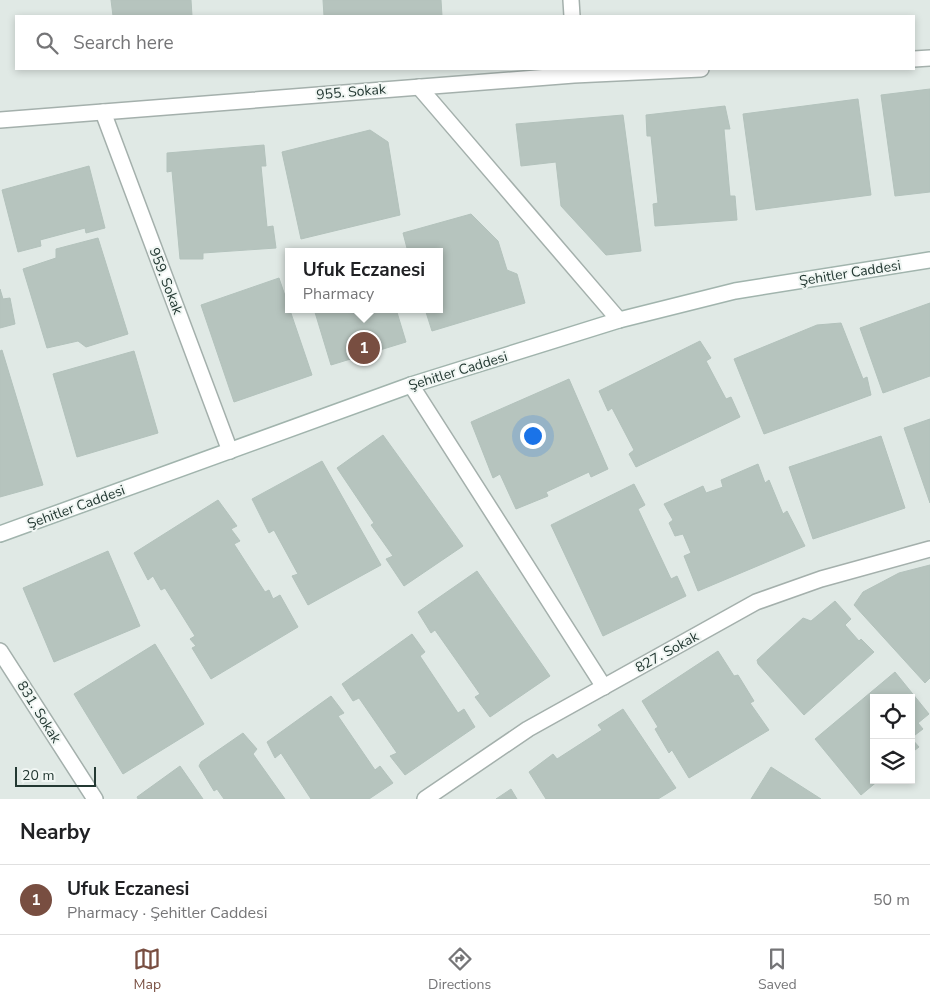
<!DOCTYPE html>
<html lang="en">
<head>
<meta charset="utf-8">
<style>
  :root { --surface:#fff; --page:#f6f6f6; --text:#202124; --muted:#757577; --line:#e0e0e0; --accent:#784e41 }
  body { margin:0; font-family:"Nunito Sans",sans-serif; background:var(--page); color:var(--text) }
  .controls { position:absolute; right:15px; bottom:15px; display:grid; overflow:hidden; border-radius:0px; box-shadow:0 2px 8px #0003 }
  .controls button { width:45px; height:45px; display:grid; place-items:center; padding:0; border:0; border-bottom:1px solid var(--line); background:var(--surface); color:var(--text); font:25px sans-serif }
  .scale { position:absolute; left:15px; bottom:12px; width:81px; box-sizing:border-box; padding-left:5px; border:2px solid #233832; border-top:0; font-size:14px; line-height:18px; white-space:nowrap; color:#233832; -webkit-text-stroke:4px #f0f6f3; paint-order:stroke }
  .you { position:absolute; left:532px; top:435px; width:18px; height:18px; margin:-12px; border:4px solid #fff; border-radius:50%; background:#1a73e8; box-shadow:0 0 0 8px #1a73e833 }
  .badge { display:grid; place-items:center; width:32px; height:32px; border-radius:50%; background:var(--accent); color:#fff; font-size:16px; font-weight:700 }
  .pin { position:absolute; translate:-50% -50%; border:2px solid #fff; box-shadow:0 1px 5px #0006 }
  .popup { position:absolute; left:285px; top:248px; width:158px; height:65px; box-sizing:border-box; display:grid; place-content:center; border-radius:0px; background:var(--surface); filter:drop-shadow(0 1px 4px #0005); font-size:16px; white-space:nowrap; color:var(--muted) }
  .popup b { font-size:19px; color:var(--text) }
  .popup::after { content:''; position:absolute; left:50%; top:100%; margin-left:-10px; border:10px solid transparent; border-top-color:var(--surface) }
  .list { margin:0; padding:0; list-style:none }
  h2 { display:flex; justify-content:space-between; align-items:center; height:65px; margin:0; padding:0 20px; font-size:21px }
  h2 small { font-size:16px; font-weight:400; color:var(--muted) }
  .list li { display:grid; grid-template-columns:32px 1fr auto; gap:15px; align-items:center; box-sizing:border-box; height:70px; padding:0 20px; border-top:1px solid var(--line) }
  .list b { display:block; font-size:19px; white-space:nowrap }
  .list p { margin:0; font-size:16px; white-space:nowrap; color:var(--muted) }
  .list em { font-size:16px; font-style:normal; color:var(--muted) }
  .icon { flex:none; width:28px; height:28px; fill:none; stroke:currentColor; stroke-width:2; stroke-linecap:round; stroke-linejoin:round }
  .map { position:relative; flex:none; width:930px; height:799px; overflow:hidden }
  .search { position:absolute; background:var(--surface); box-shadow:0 2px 8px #0003; left:15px; right:15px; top:15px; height:55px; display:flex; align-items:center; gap:12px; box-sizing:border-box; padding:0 18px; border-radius:0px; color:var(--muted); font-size:19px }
  .sheet { height:135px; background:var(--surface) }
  nav { display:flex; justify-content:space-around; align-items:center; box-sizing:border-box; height:70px; border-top:1px solid var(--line); background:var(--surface); font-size:14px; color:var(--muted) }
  nav a { display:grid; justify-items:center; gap:2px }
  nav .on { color:var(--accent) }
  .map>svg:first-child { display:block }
  .building { fill:#b6c4be; stroke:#b3c2bc }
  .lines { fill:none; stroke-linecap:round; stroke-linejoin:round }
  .street-casing { stroke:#a4b0ac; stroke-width:18 }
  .secondary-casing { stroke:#a1b4ad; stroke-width:18 }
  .street { stroke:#fff; stroke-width:15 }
  .secondary { stroke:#fff; stroke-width:15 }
  .labels { text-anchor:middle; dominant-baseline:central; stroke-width:4; stroke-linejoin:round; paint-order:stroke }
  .street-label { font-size:14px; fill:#233832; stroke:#f0f6f3 }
</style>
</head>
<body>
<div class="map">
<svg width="930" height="799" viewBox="0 0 930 799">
  <rect width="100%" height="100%" fill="#e0e9e5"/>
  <g class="building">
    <polygon points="111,0 191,0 192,16 113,16"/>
    <polygon points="323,0 441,0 442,16 324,16"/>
    <polygon points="930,89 930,192 895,196 881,95"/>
    <polygon points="858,99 871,195 756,210 743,114"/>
    <polygon points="725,106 730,129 724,129 730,196 735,196 737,220 655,226 653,204 658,203 651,136 647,136 646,115"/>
    <polygon points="623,115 641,251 606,255 561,206 556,162 521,166 516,124"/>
    <polygon points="370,130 388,142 400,215 301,239 282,152"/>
    <polygon points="264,145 266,166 261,166 267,227 273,226 276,248 203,253 203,259 180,259 172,171 167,172 167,153"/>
    <polygon points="89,166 105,228 86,233 85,228 40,240 41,246 18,252 2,190"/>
    <polygon points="471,214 498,241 507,270 517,274 525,303 432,331 425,309 439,309 439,252 408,252 403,233"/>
    <polygon points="98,238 128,334 86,347 78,341 47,348 23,269 56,258 56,249"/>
    <polygon points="279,278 312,375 234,402 201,305"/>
    <polygon points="0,289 3,299 10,298 15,324 0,328"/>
    <polygon points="930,303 930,376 883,393 860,328"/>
    <polygon points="314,309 396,309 406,342 331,365"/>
    <polygon points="841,323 863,379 867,377 871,395 764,434 734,359 817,325"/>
    <polygon points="700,341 711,358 706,361 726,399 731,397 740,417 636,467 629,454 634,450 612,408 608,411 599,391"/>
    <polygon points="2,350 43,485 0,497 0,351"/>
    <polygon points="134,351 158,433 77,457 53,374"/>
    <polygon points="569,379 608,469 591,477 589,472 546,492 548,496 516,509 500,474 493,478 471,422"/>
    <polygon points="930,419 930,503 904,428"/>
    <polygon points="383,435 463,546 404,586 386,559 393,556 371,525 374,523 337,468"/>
    <polygon points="881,436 905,508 813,539 789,467"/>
    <polygon points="322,461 381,565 308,605 292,576 298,574 274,530 269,533 252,499"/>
    <polygon points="758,464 765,483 769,480 783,514 787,511 805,546 698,591 684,556 691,553 683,534 675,536 669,523 673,520 664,504 703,486 706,493 723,487 721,480"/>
    <polygon points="634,484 645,505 638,509 671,579 677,576 686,596 603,636 551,525"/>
    <polygon points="218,500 237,526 231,529 240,541 234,544 265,592 269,590 273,599 280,595 298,627 211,679 192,648 196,646 190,639 195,636 165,588 161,590 153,576 148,580 134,553"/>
    <polygon points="108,551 140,626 54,662 23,588"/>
    <polygon points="930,565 930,678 925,683 854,605 863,592 899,573"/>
    <polygon points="477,571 550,676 490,717 475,697 480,694 435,630 431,633 418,612"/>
    <polygon points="835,601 851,619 845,625 859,641 861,639 874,652 804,715 758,664 757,660 803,618 811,621"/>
    <polygon points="412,634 425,652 420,656 458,713 464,709 475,727 405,775 390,756 397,753 359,698 353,701 342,684"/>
    <polygon points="155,644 204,724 123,774 74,694"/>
    <polygon points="718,651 734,676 738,675 754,701 750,703 769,730 689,778 672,750 669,753 655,729 658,727 642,701"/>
    <polygon points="895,672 929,714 918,723 923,729 911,738 911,698 874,698 874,780 879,780 861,795 815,739"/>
    <polygon points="331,696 344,713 338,716 375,770 380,766 393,783 369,799 311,799 281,753 275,758 267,742"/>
    <polygon points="623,709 676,788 658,799 546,799 529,772 553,754 557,759 602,730 598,725"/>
    <polygon points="243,733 257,749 253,754 285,799 224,799 217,789 214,791 199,766 201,762"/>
    <polygon points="911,738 919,747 911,753"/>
    <polygon points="180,766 203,799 138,799 137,797"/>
    <polygon points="771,767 821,799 751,799"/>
    <polygon points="511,789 517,799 496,799"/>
  </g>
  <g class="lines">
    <g class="street-casing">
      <g id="street">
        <polyline points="571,0 572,16"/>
        <polyline points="914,59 930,58"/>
        <polyline points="419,87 619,320"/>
        <polyline points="103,112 230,451"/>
        <polyline points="0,120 574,75 701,69"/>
        <polyline points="411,385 604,687"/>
        <polyline points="0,651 95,799"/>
        <polyline points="425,799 528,729 756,602 821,579 930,549"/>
      </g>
    </g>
    <g class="secondary-casing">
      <polyline id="secondary" points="0,534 411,385 619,320 735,291 930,260"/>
    </g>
    <use href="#street" class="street"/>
    <use href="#secondary" class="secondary"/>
  </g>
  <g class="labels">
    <g class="street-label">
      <text transform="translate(351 92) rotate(-5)">955. Sokak</text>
      <text transform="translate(850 273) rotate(-9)">Şehitler Caddesi</text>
      <text transform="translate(166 281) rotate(69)">959. Sokak</text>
      <text transform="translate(458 371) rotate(-17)">Şehitler Caddesi</text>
      <text transform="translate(76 507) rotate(-20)">Şehitler Caddesi</text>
      <text transform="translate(667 652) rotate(-29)">827. Sokak</text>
      <text transform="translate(39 712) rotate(58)">831. Sokak</text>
    </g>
  </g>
</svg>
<div class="controls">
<button><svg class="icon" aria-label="locate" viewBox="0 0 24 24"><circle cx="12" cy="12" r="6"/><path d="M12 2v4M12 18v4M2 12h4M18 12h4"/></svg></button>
<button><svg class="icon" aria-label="layers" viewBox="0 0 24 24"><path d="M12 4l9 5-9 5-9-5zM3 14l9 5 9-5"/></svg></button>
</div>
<div class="scale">20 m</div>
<div class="you"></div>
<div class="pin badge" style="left:364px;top:348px">1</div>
<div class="popup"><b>Ufuk Eczanesi</b>Pharmacy</div>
<div class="search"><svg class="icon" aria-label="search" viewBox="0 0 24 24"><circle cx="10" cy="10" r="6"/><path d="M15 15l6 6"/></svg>Search here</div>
</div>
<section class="sheet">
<h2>Nearby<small></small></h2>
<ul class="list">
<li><span class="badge">1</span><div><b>Ufuk Eczanesi</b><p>Pharmacy · Şehitler Caddesi</p></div><em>50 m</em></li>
</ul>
</section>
<nav>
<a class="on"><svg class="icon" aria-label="map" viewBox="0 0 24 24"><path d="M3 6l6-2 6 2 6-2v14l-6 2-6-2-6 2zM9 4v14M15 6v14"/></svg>Map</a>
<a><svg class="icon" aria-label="directions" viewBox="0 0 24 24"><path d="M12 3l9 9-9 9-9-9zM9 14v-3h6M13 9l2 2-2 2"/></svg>Directions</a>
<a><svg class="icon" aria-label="saved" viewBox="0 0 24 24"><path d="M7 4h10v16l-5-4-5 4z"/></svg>Saved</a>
</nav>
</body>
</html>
